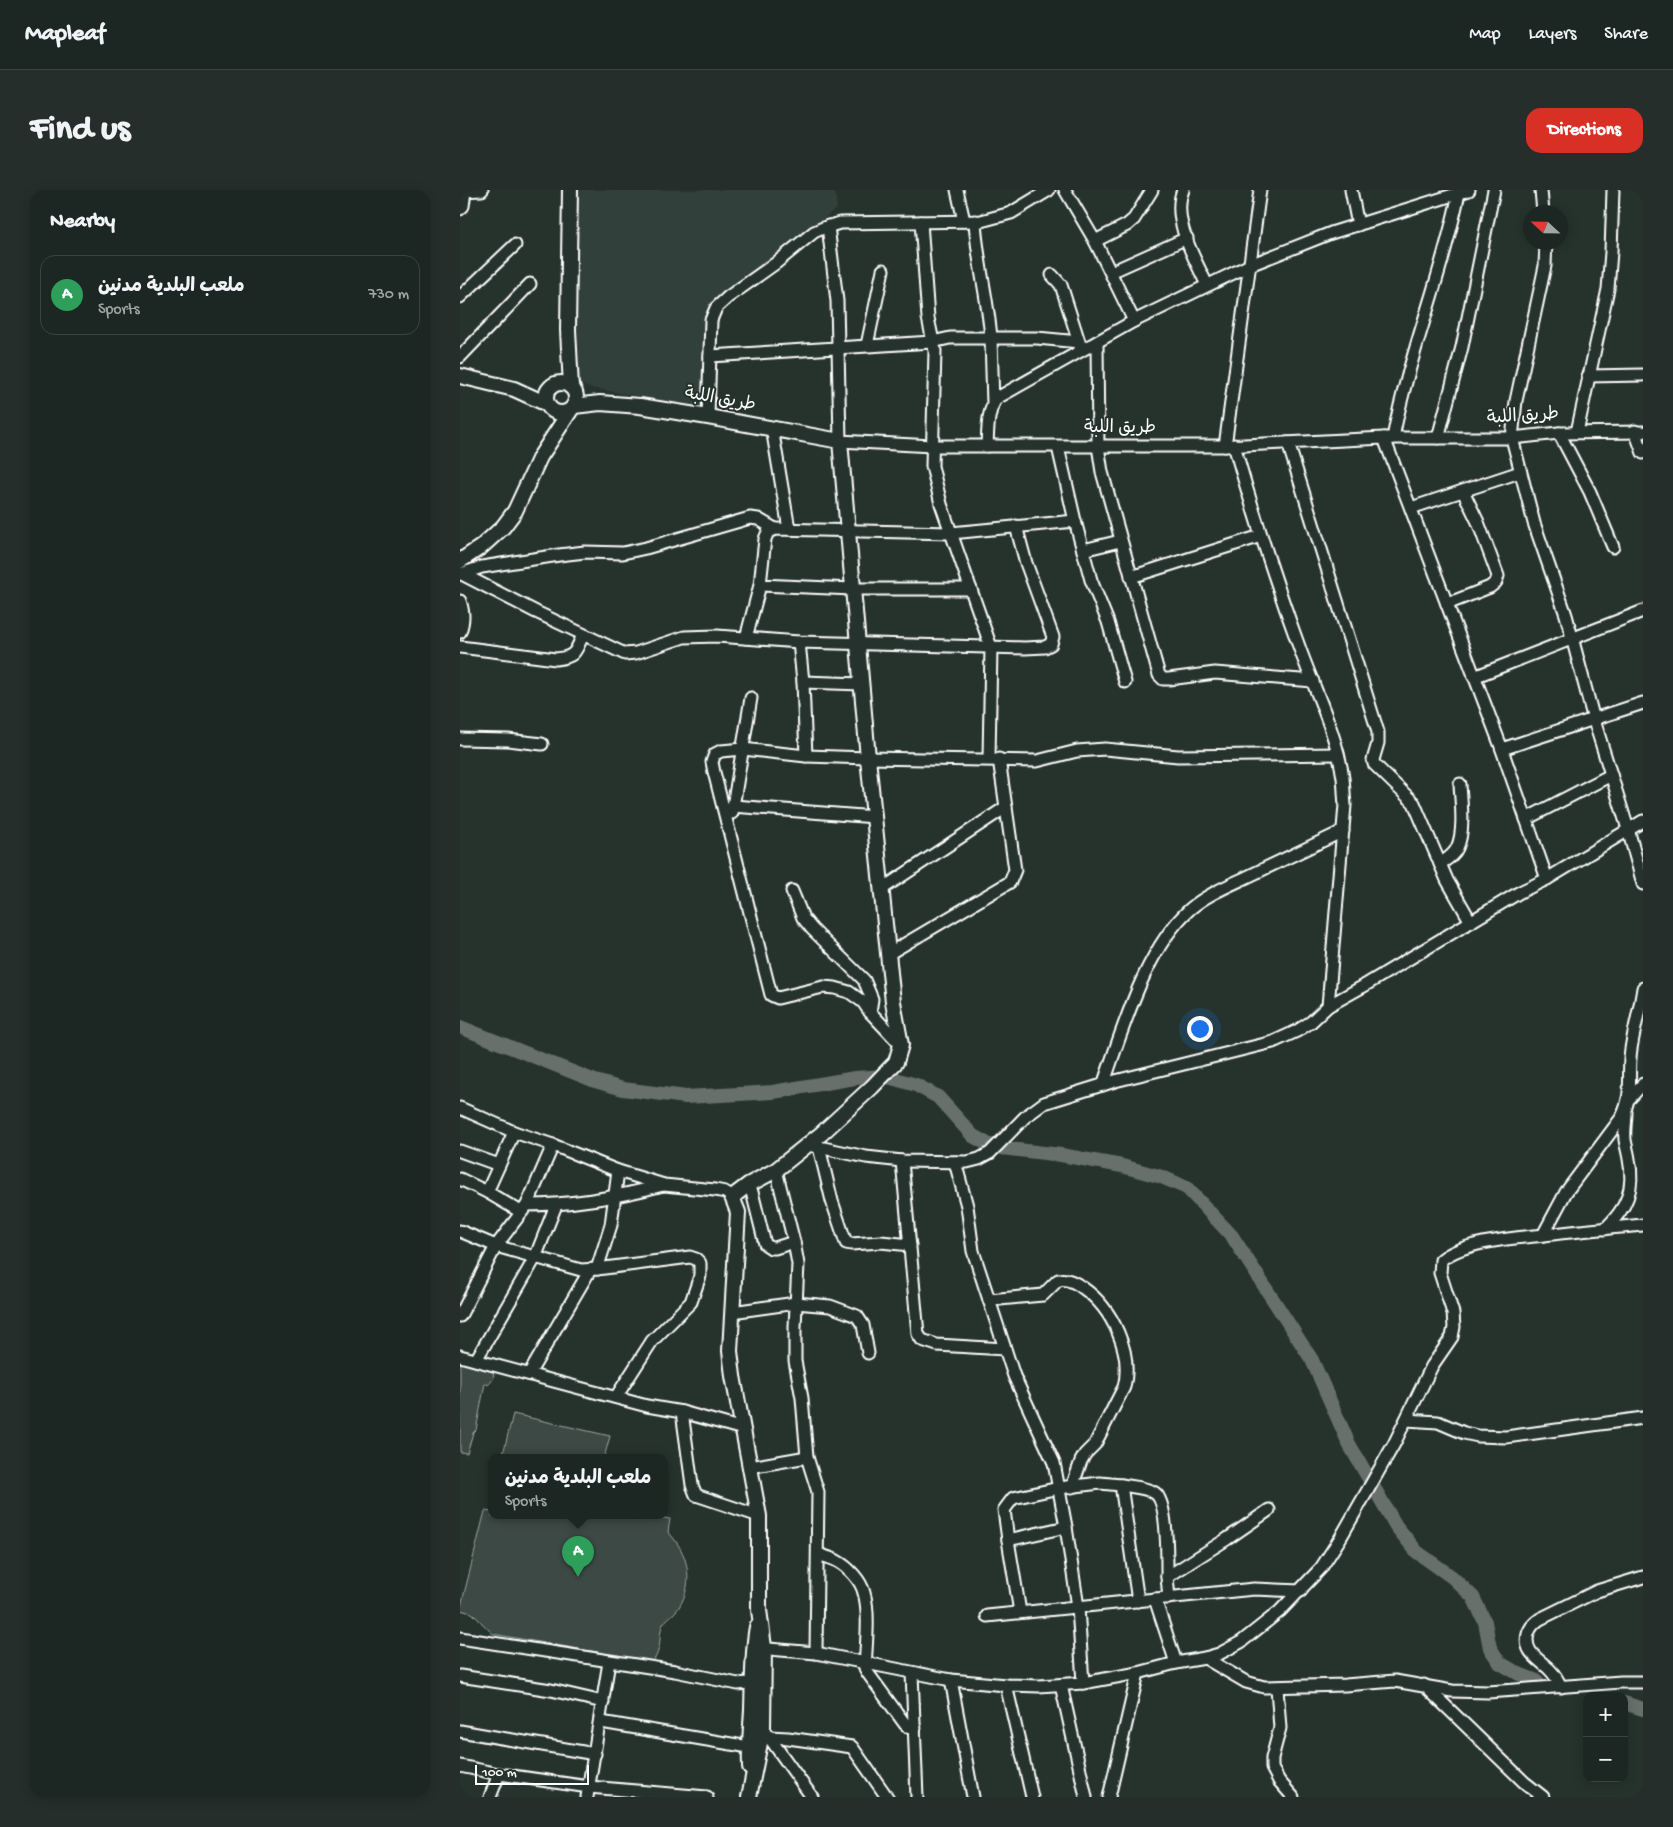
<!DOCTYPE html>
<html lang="en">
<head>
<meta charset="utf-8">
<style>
  :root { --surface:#1c2622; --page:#252e2a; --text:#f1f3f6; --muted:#a0a5a5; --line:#3a4340; --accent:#d93025 }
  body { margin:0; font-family:"Gochi Hand","Playpen Sans Arabic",sans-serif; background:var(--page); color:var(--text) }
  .controls { position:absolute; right:15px; bottom:15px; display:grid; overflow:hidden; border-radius:10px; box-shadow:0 2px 12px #0003 }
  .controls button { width:45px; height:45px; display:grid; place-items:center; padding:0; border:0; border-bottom:1px solid var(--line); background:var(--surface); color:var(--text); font:25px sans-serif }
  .compass { position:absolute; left:1063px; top:15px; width:45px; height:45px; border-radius:50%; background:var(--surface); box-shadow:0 2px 12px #0003; rotate:292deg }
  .scale { position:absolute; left:15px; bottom:12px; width:114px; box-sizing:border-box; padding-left:5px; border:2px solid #fff; border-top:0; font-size:14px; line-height:18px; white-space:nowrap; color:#fff; -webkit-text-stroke:4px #26332d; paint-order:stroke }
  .you { position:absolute; left:739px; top:838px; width:18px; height:18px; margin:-12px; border:4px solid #fff; border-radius:50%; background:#1a73e8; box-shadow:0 0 0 8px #1a73e833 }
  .badge { display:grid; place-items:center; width:32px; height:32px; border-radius:50%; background:var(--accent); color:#fff; font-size:16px; font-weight:700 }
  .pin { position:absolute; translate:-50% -41px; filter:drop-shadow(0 1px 2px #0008) }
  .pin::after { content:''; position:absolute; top:26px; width:18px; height:15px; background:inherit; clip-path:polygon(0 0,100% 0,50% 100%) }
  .popup { position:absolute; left:28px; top:1264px; width:180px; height:65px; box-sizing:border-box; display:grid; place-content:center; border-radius:10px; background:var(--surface); filter:drop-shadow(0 1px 4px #0005); font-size:16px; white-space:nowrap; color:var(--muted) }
  .popup b { font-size:19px; color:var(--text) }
  .popup::after { content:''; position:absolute; left:50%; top:100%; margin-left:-10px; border:10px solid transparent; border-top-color:var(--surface) }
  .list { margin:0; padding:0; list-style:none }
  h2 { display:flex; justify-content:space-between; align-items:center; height:65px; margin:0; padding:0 20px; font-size:21px }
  h2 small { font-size:16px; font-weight:400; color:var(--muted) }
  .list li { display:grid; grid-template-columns:32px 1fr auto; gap:15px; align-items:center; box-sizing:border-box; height:80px; margin:0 10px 10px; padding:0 10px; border:1px solid var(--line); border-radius:15px }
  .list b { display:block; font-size:19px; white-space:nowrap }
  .list p { margin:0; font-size:16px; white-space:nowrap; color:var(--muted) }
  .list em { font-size:16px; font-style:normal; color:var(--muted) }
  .map { position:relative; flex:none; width:1183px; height:1607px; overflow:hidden; border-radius:15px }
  header { display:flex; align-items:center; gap:30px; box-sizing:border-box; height:70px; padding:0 25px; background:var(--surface); border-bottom:1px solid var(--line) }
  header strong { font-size:24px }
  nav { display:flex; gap:28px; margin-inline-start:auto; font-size:18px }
  .intro { display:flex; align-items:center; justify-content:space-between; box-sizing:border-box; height:120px; padding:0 30px }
  h1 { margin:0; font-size:35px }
  .button { padding:12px 22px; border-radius:15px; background:var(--accent); color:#fff; font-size:18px; font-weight:700 }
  main { display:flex; gap:30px; padding:0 30px }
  aside { flex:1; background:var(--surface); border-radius:15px; box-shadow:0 2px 12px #0003 }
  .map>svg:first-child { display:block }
  .built { fill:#333f3a }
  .pitch { fill:#3e4944; stroke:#9ea4a2 }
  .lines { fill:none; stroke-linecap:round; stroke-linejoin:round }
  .river { stroke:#67706c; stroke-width:14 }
  .minor-casing { stroke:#fff; stroke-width:15 }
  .major-casing { stroke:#fff; stroke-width:18 }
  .minor { stroke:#26332d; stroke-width:11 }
  .major { stroke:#26332d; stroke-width:14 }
  .labels { text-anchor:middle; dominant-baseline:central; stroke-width:4; stroke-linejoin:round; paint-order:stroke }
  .street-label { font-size:18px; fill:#fff; stroke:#26332d }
</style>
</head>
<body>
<header>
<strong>Mapleaf</strong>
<nav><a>Map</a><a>Layers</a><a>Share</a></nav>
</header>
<div class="intro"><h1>Find us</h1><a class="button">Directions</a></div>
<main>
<aside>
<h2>Nearby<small></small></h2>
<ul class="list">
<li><span class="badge" style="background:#2e9e5b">A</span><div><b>ملعب البلدية مدنين</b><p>Sports</p></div><em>730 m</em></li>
</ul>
</aside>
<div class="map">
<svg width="1183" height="1607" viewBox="0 0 1183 1607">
  <rect width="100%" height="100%" fill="#26332d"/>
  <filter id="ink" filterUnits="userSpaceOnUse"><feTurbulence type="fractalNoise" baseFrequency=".02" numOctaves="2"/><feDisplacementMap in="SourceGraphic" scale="10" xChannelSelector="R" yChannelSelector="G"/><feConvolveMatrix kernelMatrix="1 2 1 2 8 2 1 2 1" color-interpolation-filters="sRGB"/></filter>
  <g filter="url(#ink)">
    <polygon class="built" points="112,0 375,0 377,18 262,108 255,116 244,218 126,197 115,191 116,122"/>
    <g class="pitch">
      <path d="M0,1166L32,1179C35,1187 34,1189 28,1195L25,1193L16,1240L13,1243L7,1263L0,1262Z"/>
      <polygon points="53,1224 150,1246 144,1268 42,1268"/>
      <path d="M25,1321L32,1322V1326H158L177,1330L178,1326H191L210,1329L208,1342C228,1362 235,1392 219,1417C215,1424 206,1429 203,1434C199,1441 201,1453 198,1461C197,1465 195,1468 193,1472L33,1444L12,1423L0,1420Z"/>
    </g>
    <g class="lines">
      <g class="river">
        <polyline points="0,837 135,891 163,899 226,907 313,902 395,888 425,886 456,895 478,907 513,946 533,957 601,965 662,976 702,987 727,998 772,1046 852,1170 889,1254 936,1336 957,1362 992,1387 1013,1407 1025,1432 1030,1458 1040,1473 1059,1484 1077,1491"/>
        <polyline points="1164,1513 1183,1519"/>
      </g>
      <g class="minor-casing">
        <g id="minor">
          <polyline points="497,0 504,31"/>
          <polyline points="605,0 635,51 674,131"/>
          <path d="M723,0C711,29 735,69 747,95"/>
          <polyline points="891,0 898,35"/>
          <polyline points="1081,0 1083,22"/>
          <polyline points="0,1 22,0"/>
          <polyline points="0,19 3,16 5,1"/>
          <path d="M515,31C517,70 528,109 531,148H577L619,152"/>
          <polyline points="461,32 468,128 475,161 472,276 481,314 531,457 529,569"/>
          <polyline points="368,36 377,111 380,251 472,256 765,256 924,248 1052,248 1099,243 1183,242"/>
          <polyline points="635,51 667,35 674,29 692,0"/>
          <polyline points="1086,52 1085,76 1056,211 1052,248 1074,333 1106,425 1134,530 1168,639 1183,694"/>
          <polyline points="651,82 727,48"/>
          <polyline points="592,85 601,95 621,158"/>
          <polyline points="0,107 55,55"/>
          <polyline points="637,152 638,256 642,282 699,485 703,489 709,489 755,483 853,491"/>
          <polyline points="407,155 423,80"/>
          <polyline points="250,166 472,152 490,148 531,148 533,214"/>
          <polyline points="0,167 70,94"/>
          <polyline points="1128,186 1183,185"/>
          <polyline points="248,227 251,130 256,118 268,107 316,73 354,42 363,38 380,33 521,31 551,23 589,0"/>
          <polyline points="312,238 329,339"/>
          <polyline points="1175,241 1183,263"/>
          <polyline points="1117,242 1148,99 1151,62 1153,0"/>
          <polyline points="1099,243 1130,302 1153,357"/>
          <polyline points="924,248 1040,554 1087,689"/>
          <path d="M933,248C949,164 982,86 999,3"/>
          <polyline points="978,248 1002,157 1034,0"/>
          <polyline points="828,253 918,542 918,553 913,570 914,574 954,613 987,690 1011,732"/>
          <path d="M774,255C794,325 816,394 841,462C856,503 877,545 883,588C884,597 884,606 885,615L868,816"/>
          <path d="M527,256C528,239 527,221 537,208L674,131L790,75L871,43L1009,0"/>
          <polyline points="765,256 800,0"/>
          <polyline points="598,257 615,331 631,390 648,432 665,492"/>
          <polyline points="951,318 1060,282"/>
          <polyline points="623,360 660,351"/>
          <polyline points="0,383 76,422 165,464 176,463 224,447 257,446 339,452 565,458 585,457 591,454 593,447 566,373 556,336"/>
          <polyline points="1,384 22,377 99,365 125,362 163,363 186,358 290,328 298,329 315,339"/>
          <polyline points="671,387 801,346"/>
          <polyline points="511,399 393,399 300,395 305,349 308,342 315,339 491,343 615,331"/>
          <path d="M0,411C4,423 4,430 0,442"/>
          <polyline points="987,414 1030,397 1036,392 1038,386 1018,332 1003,301"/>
          <polyline points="286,448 300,395"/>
          <polyline points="339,452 343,492 346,566"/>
          <path d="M0,457L96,469C116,467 115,462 123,445"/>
          <polyline points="1014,487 1183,421"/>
          <polyline points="343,492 402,494"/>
          <polyline points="0,549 48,550 82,554"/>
          <polyline points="1042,559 1183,513"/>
          <polyline points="273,616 415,627"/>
          <polyline points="272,623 291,508"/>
          <polyline points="1066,629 1151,585"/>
          <path d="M980,674C987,669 994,665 997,658C1005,641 1001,612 1000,594"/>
          <polyline points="422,699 546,617"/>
          <polyline points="332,701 343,728 352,739 404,790 412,809 410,822"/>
          <polyline points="428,764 550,692 555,680 539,569"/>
          <polyline points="441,855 410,822 403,812 389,802 375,798 363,797 318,808 311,805 254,582 252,572 255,564 261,561 283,559 346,566 408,568 577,571 617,561 645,559 718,566 878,564"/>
          <path d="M643,895C663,839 685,759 730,719C746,705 768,696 787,687C819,672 851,656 883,641"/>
          <polyline points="1170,908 1183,894"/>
          <polyline points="0,918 54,942 93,955 158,981 204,995 255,1000 265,1002 272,1007"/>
          <polyline points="349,955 406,967 442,971 507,972 519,969 530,963 565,927 584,913 655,891 813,852 837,841 851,832 868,816 902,797 1060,702 1087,689 1183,631"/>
          <polyline points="359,957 372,1011 386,1053 391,1054 421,1052 450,1055"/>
          <polyline points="0,961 39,975"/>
          <polyline points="442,971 458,1144 462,1150 477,1155 545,1159"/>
          <polyline points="495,972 507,1016 513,1061 554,1186 594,1273 606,1337 618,1417 623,1493"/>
          <polyline points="316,980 334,1052 338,1074 335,1137 335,1171 342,1208 347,1267 358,1302 356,1463"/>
          <polyline points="0,989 27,1002 61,1022"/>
          <polyline points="288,995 292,1002 305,1054 311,1058 315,1058 334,1052"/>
          <polyline points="27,1002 54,942"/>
          <path d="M67,1015C113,1015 158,1007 203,995"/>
          <path d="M1145,1039C1167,1018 1175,999 1169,969C1168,962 1166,956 1165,950C1164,940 1166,931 1166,922"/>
          <polyline points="0,1041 36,1056 121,1080 137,1079 230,1067 236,1069 240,1073 240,1086 231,1112 192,1151 156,1207"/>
          <path d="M1083,1045L1106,1002L1162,927C1174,903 1167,884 1171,859C1174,839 1180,819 1183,798"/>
          <polyline points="137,1079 151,1035 158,981"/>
          <path d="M529,1110L583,1105L598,1090C607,1088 615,1092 623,1098C652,1118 673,1162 664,1197L635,1254L625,1264L621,1271L612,1297"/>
          <polyline points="272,1122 336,1113 370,1116 397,1126 403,1135 408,1163"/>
          <polyline points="0,1126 36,1056 67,1015 93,955"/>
          <polyline points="0,1166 187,1216 222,1222 283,1239"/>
          <polyline points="16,1170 75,1068 96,1015"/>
          <polyline points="69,1184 130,1080"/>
          <polyline points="222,1222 232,1295 236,1305 299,1326"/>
          <polyline points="946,1230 978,1232 1004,1243 1018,1246 1046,1247 1183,1228"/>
          <polyline points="290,1277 347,1267"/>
          <path d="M661,1295C672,1297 685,1297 695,1303C708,1312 707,1370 707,1387"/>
          <polyline points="606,1337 548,1350 544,1320 553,1308 599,1298 640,1293 661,1295 678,1411"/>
          <polyline points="548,1350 560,1422"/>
          <path d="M358,1364C364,1366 371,1368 377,1371C388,1377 401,1390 404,1403C410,1422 406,1457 405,1478L407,1482L445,1534L448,1537L455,1538"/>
          <polyline points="709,1408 707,1387 767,1349 809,1320"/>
          <polyline points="695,1409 716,1473"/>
          <polyline points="527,1426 794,1399 841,1401"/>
          <polyline points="0,1448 215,1481 278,1494 299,1492"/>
          <path d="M297,1458L356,1463L491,1490L546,1495L579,1496L623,1493L678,1483L716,1473L745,1468L759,1464L781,1452L820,1421L861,1378L881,1347L934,1254L972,1176L992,1147L994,1137L993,1123L980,1083L981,1070C1004,1051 1055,1048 1084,1045C1117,1041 1150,1038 1183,1035"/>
          <polyline points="745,1468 786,1492 804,1497 885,1495 935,1491 992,1501 1028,1502 1161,1492 1183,1492"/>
          <polyline points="452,1483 457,1607"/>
          <polyline points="0,1486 91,1500 143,1512"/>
          <polyline points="491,1490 513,1607"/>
          <polyline points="546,1495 572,1607"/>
          <polyline points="601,1495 626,1607"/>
          <polyline points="964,1495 1064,1592 1083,1607"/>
          <path d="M1101,1497C1098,1490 1095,1485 1090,1480C1079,1469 1063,1462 1068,1444C1070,1437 1074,1433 1080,1429L1137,1401L1183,1387"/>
          <polyline points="817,1498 820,1538 812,1568 812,1578 819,1591 833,1607"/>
          <polyline points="141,1532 289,1557"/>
          <polyline points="0,1541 135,1564"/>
          <polyline points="306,1543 352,1607"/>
          <polyline points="309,1547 328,1548 392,1557 427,1607"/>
          <polyline points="0,1576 39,1584 129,1597 247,1607"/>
          <polyline points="30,1607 39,1584"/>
          <polyline points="127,1607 149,1472"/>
          <polyline points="649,1607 678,1483"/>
        </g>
      </g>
      <g class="major-casing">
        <g id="major">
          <polyline points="110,0 108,140 111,197"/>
          <polyline points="0,186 54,199 87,214"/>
          <circle cx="101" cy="208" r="15"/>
          <polyline points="114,216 140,213 180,216 248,227 380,251 408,568 433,812 441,855 436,872 412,897 361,944 316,980 288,995 272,1007 278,1022 270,1161 273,1186 299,1326 299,1420 304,1457 303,1538 289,1607"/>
          <polyline points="0,371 21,357 43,337 55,321 80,267 110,221"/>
          <path d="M290,1577C289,1558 291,1539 292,1519C293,1491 292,1464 297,1437"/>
        </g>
      </g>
      <use href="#minor" class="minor"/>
      <use href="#major" class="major"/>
    </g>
  </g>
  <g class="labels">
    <g class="street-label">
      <text transform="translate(260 210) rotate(10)">طريق اللبة</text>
      <text transform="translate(1063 227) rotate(-4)">طريق اللبة</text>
      <text x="660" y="238">طريق اللبة</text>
    </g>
  </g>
</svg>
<div class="controls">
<button>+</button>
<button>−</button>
</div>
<svg class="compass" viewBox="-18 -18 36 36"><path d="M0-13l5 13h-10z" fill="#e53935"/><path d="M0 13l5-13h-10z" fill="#a0a5a5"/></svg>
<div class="scale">100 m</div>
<div class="you"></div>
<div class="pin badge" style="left:118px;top:1387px;background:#2e9e5b">A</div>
<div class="popup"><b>ملعب البلدية مدنين</b>Sports</div>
</div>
</main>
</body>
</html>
